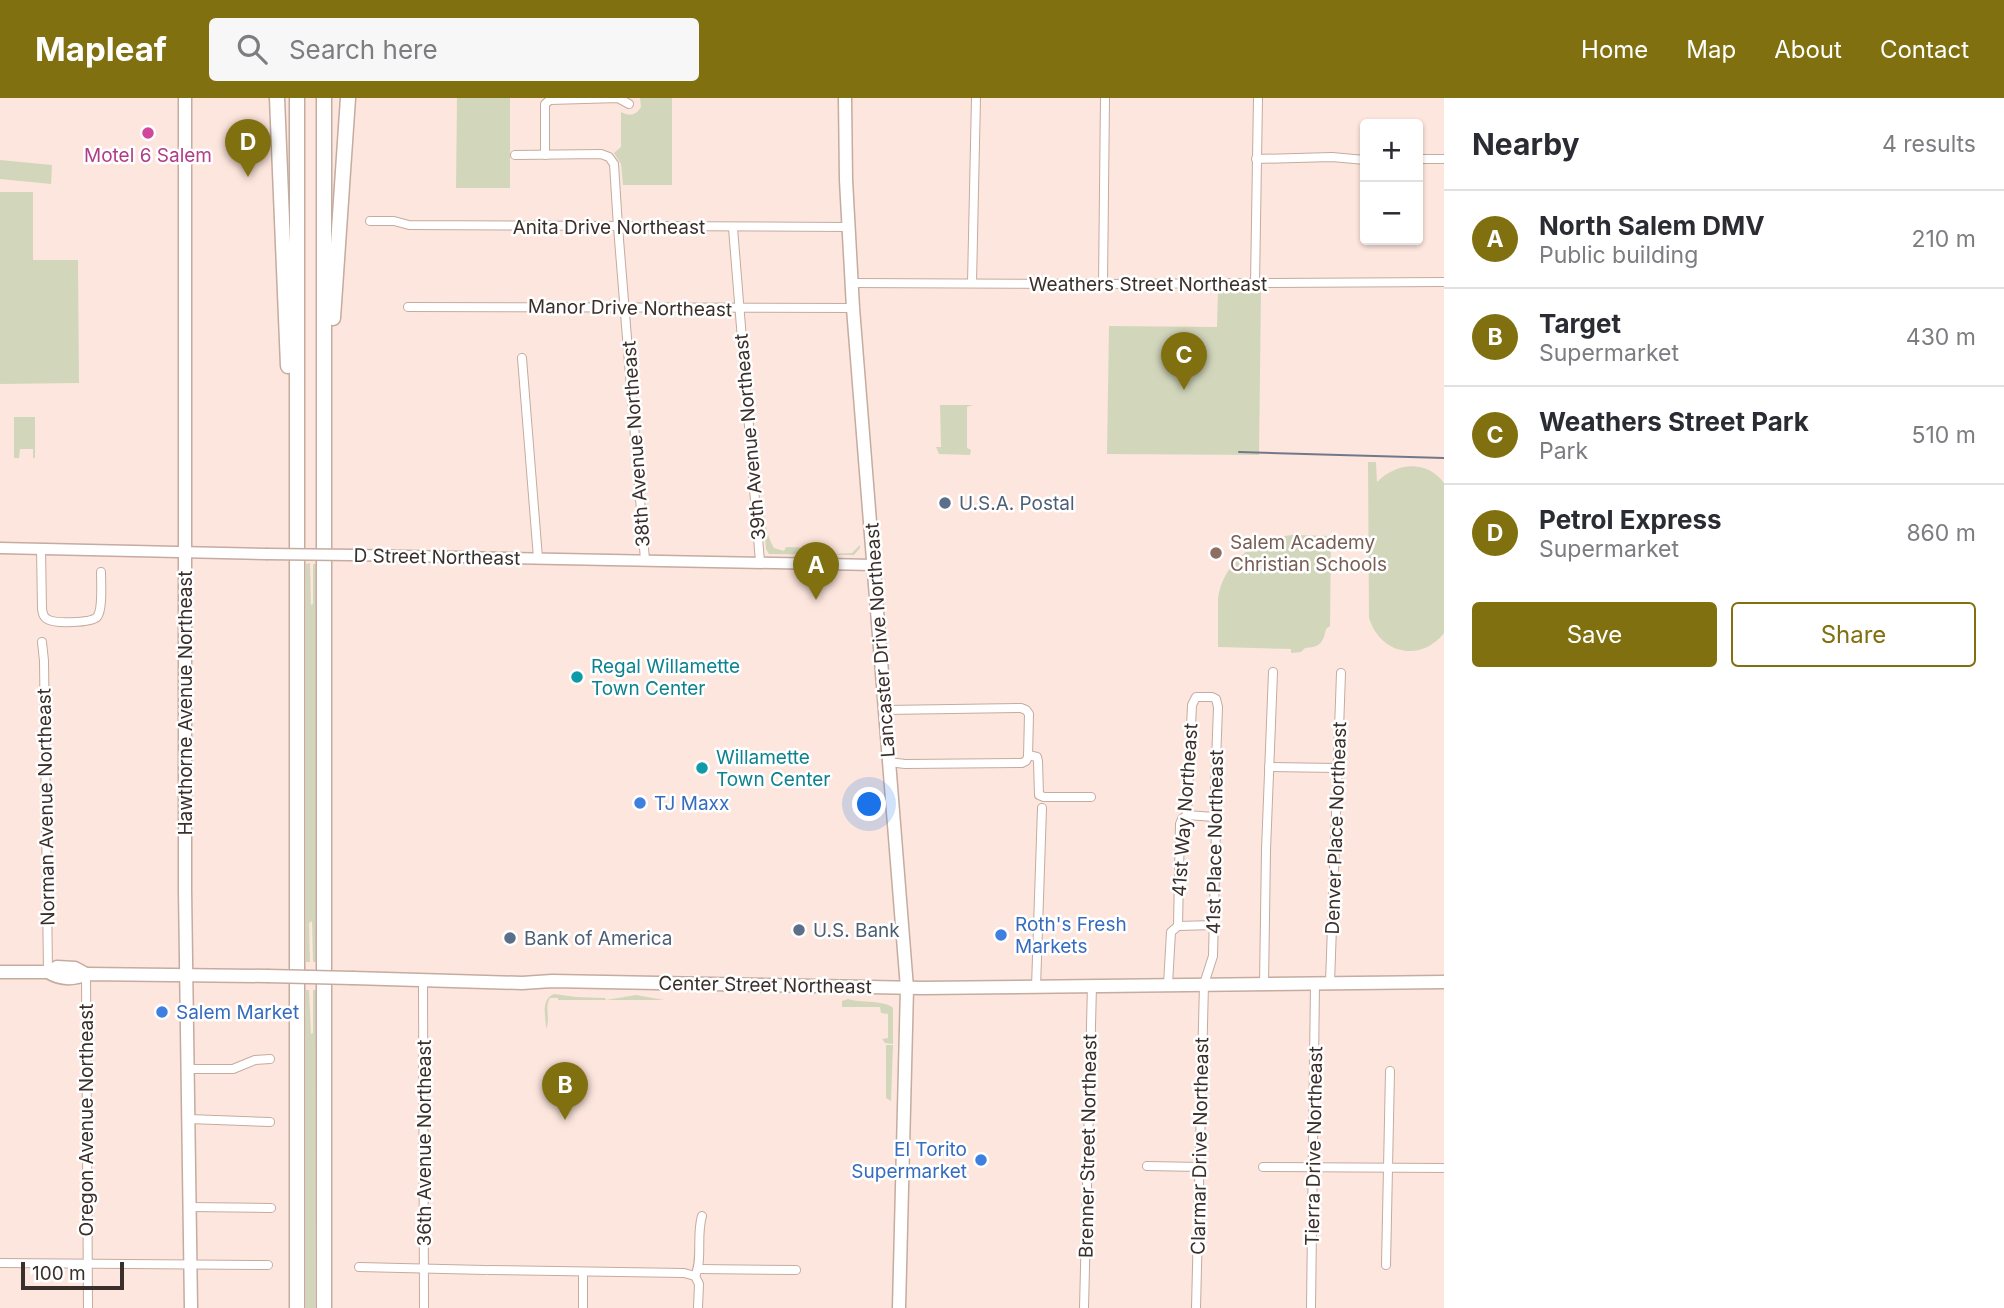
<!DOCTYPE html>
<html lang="en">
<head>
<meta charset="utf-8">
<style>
  :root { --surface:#fff; --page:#f7f7f7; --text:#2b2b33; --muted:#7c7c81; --line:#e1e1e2; --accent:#81700f }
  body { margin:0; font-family:Inter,sans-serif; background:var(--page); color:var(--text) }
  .controls { position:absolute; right:21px; top:21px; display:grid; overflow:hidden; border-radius:7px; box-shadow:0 2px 5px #0004 }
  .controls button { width:63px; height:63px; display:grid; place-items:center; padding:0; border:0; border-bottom:2px solid var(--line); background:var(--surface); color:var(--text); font:35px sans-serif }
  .scale { position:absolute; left:21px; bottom:18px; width:103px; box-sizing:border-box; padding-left:7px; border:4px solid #3a2f2b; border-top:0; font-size:19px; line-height:24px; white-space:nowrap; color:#3a2f2b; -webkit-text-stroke:5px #fff; paint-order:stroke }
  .you { position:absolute; left:870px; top:707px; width:24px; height:24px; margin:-18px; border:5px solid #fff; border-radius:50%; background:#1a73e8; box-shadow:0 0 0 10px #1a73e833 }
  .badge { display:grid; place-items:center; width:46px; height:46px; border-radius:50%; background:var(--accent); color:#fff; font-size:23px; font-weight:700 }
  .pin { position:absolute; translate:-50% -58px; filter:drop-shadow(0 2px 4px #0008) }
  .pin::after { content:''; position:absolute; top:37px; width:24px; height:21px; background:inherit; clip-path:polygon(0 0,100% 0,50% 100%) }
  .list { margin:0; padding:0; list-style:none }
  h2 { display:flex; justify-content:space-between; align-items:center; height:91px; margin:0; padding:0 28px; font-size:30px }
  h2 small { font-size:23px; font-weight:400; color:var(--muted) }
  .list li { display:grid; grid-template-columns:46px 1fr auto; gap:21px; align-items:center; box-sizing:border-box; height:98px; padding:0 28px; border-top:2px solid var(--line) }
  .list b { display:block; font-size:26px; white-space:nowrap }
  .list p { margin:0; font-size:23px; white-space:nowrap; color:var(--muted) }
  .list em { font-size:23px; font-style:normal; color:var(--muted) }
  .actions { display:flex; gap:14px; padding:21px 28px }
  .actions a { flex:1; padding:16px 0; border:2px solid var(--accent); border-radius:7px; text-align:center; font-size:24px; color:var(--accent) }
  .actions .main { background:var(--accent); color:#fff }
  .icon { flex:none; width:38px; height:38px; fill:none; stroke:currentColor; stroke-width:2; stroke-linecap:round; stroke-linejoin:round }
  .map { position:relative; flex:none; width:1444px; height:1210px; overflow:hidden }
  header { display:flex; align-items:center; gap:42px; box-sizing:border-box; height:98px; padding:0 35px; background:var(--accent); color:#fff }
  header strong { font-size:33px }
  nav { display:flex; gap:38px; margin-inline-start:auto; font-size:24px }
  .search { width:490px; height:63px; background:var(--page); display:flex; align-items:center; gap:18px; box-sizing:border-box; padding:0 24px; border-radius:7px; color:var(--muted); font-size:26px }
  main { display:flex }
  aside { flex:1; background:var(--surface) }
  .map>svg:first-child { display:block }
  .green { fill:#d2d7bc }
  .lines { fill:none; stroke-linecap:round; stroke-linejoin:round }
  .stream { stroke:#71788a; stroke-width:2 }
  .minor-casing { stroke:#c5aba0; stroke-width:10 }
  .tertiary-casing { stroke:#c5aba0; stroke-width:13 }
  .secondary-casing { stroke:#c5aba0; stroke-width:15 }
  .primary-casing { stroke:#c5aba0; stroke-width:15 }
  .motorway-casing { stroke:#c5aba0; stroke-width:17 }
  .minor { stroke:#fff; stroke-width:8 }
  .tertiary { stroke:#fff; stroke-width:10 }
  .secondary { stroke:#fff; stroke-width:12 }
  .primary { stroke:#fff; stroke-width:12 }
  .motorway { stroke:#fff; stroke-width:14 }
  .tertiary-bridge-casing { stroke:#c5aba0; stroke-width:13; stroke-linecap:butt }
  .secondary-bridge-casing { stroke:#c5aba0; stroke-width:15; stroke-linecap:butt }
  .tertiary-bridge { stroke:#fff; stroke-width:10 }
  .secondary-bridge { stroke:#fff; stroke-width:12 }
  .hotel-dot { fill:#d1479c; stroke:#fff; stroke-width:2.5 }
  .service-dot { fill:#5c6f8a; stroke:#fff; stroke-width:2.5 }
  .education-dot { fill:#8d6e63; stroke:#fff; stroke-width:2.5 }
  .culture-dot { fill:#0f9aa8; stroke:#fff; stroke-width:2.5 }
  .shop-dot { fill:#3f7fe0; stroke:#fff; stroke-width:2.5 }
  .labels { text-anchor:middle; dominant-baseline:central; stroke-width:5; stroke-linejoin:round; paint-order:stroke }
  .hotel-label { font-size:19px; fill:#b23c85; stroke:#fff }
  .street-label { font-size:19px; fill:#3a2f2b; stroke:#fff }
  .service-label { font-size:19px; fill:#4e5e75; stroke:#fff; text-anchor:start }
  .education-label { font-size:19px; fill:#785e54; stroke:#fff; text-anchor:start }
  .culture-label { font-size:19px; fill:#0d838f; stroke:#fff; text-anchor:start }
  .shop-label { font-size:19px; fill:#366cbe; stroke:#fff; text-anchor:start }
</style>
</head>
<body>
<header>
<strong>Mapleaf</strong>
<div class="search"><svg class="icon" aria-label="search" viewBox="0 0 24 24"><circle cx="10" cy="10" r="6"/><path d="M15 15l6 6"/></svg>Search here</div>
<nav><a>Home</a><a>Map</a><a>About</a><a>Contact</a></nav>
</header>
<main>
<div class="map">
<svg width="1444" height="1210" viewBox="0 0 1444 1210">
  <rect width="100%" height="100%" fill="#fde6dd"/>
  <g class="green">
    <polygon points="457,0 510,0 510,90 456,90"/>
    <path d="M640,0H672V87H623L621,66L614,55L621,49V14C629,18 636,18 641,9Z"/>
    <polygon points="0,62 52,67 51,86 0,81"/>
    <polygon points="0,94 33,94 33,162 78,162 79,285 0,286"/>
    <polygon points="1218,192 1261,192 1259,357 1107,356 1109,228 1217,229"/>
    <polygon points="940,307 973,307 967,309 967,350 971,352 970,357 939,356 936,349 941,349"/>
    <polygon points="14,319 35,319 35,360 33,360 33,351 20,351 19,360 14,360"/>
    <path d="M1368,364H1376L1377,384C1396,365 1426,361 1444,385V535C1421,565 1380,556 1369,520Z"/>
    <path d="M762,400L764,401C763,416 766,437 774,450L784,453L786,449L815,450C822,459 839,455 852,455L860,447V450L854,457L769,456L766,451Z"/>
    <path d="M1292,437L1331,438L1330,528L1326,531C1323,546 1319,549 1305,550L1301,554L1291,555V551L1218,549V500C1224,463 1256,440 1292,437Z"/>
    <polygon points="310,465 311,507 313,506 313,466 316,466 316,864 313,864 312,823 309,825 310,864 306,864 306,466"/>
    <polygon points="306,892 309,892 311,936 313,935 313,892 316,892 315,1210 306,1210"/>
    <path d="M554,896L576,899L605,900L606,902L636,897L664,902H558V900H550C544,910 551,921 546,931C546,918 540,902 554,896Z"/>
    <path d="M848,901C861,905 885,902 893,910V946L885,945L882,941L888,940V916L881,915L880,909H842V903Z"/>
    <polygon points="886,947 893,947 891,1003 886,1000"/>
  </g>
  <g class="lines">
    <polyline class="stream" points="1239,354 1444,360"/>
    <g class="minor-casing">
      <g id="minor">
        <polyline points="515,57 601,56 609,59 614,66 618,129 645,462"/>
        <polyline points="545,57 545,6 550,2 618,0 629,6"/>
        <polyline points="1256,61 1332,59 1365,62"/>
        <polyline points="1418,61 1444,61"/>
        <polyline points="370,123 394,123 409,127 848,129"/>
        <polyline points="733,130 760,464"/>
        <polyline points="852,185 1103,186 1444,184"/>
        <polyline points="972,185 976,0"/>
        <polyline points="1103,186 1105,0"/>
        <polyline points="1255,186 1258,0"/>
        <polyline points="408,209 853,210"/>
        <polyline points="522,260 538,460"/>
        <path d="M41,451L42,511C43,516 43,518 47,521C54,526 91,525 97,519C103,512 101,484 101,474"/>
        <polyline points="42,544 44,563 48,874"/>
        <polyline points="885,612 1021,610 1026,612 1029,616 1028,659 1026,663 1022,665 905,666 889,664"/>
        <polyline points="1028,657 1037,659 1038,663 1039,697 1044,699 1091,699"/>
        <polyline points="1269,669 1338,670"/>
        <polyline points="1187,717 1214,719"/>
        <polyline points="1178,828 1214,827"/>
        <polyline points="86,876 88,1210"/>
        <polyline points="423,881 424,1210"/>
        <polyline points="1330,885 1341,575"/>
        <polyline points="1168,886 1171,834 1178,828 1180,726 1182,721 1187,717 1192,607 1196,599 1212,599 1216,601 1218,609 1214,719 1216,729 1213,858 1204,886 1196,1210"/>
        <polyline points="1264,886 1266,752 1273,574"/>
        <polyline points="1036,889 1042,710"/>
        <polyline points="188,971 233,971 255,962 270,961"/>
        <polyline points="189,1021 270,1024"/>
        <polyline points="1147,1068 1200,1069"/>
        <polyline points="1263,1069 1444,1070"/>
        <polyline points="190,1109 271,1110"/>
        <polyline points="0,1165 268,1167"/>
        <polyline points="1386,1167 1390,973"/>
        <polyline points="359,1169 485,1172"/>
        <polyline points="698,1171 796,1172"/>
        <polyline points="489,1172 684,1175 695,1178"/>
        <polyline points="583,1210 583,1174"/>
        <path d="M698,1210L699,1186L695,1178C703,1163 696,1137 702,1118"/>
        <polyline points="1084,1210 1092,887"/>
        <polyline points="1311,1210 1315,885"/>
      </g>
    </g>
    <g class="tertiary-casing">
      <g id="tertiary">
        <polyline points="0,450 266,456"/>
        <polyline points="353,457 874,467"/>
      </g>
    </g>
    <g class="secondary-casing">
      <g id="secondary">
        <polyline points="185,0 185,792 191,1210"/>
        <polyline points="0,874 48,874 57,869 75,870 86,876"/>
        <path d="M48,874C61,882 73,882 86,876L267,878"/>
        <polyline points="353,880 522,885 552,883 922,890 1444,884"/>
      </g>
    </g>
    <g class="primary-casing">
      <polyline id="primary" points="845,0 846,82 853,210 907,890 899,1210"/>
    </g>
    <g class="motorway-casing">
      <g id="motorway">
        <polyline points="277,0 288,268"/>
        <polyline points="333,220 348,0"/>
        <polyline points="297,1210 297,0"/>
        <polyline points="324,1210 324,0"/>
      </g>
    </g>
    <use href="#minor" class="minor"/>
    <use href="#tertiary" class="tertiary"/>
    <use href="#secondary" class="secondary"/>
    <use href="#primary" class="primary"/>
    <use href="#motorway" class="motorway"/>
    <g class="tertiary-bridge-casing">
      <polyline id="tertiary-bridge" points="266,456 353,457"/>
    </g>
    <g class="secondary-bridge-casing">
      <polyline id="secondary-bridge" points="267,878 353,880"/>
    </g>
    <use href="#tertiary-bridge" class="tertiary-bridge"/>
    <use href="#secondary-bridge" class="secondary-bridge"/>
  </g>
  <circle class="hotel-dot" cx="148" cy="35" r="7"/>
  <g class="service-dot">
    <circle cx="945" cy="405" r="7"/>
    <circle cx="799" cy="832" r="7"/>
    <circle cx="510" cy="840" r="7"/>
  </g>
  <circle class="education-dot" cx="1216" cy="455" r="7"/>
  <g class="culture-dot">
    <circle cx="577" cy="579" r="7"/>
    <circle cx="702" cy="670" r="7"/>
  </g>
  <g class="shop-dot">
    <circle cx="640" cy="705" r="7"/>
    <circle cx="1001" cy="837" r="7"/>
    <circle cx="162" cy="914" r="7"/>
    <circle cx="981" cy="1062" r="7"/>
  </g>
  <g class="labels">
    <g class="hotel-label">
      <text x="148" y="57">Motel 6 Salem</text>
    </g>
    <g class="street-label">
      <text x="609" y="129">Anita Drive Northeast</text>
      <text x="1148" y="186">Weathers Street Northeast</text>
      <text transform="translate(630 210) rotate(1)">Manor Drive Northeast</text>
      <text transform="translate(750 339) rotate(-95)">39th Avenue Northeast</text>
      <text transform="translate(636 346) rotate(-94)">38th Avenue Northeast</text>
      <text transform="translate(437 459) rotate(1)">D Street Northeast</text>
      <text transform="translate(880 542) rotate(-94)">Lancaster Drive Northeast</text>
      <text transform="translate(185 605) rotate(-90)">Hawthorne Avenue Northeast</text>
      <text transform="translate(46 709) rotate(-91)">Norman Avenue Northeast</text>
      <text transform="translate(1185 712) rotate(-86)">41st Way Northeast</text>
      <text transform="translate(1336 730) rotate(-88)">Denver Place Northeast</text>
      <text transform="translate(1215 744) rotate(-89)">41st Place Northeast</text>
      <text transform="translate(765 887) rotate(1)">Center Street Northeast</text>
      <text transform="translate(86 1022) rotate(-90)">Oregon Avenue Northeast</text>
      <text transform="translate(424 1045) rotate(-90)">36th Avenue Northeast</text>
      <text transform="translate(1088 1048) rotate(-89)">Brenner Street Northeast</text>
      <text transform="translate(1200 1048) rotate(-89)">Clarmar Drive Northeast</text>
      <text transform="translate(1314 1048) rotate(-89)">Tierra Drive Northeast</text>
    </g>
    <g class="service-label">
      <text x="959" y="405">U.S.A. Postal</text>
      <text x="813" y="832">U.S. Bank</text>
      <text x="524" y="840">Bank of America</text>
    </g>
    <g class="education-label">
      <text x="1230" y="444">Salem Academy<tspan x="1230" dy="22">Christian Schools</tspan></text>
    </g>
    <g class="culture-label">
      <text x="591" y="568">Regal Willamette<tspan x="591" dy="22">Town Center</tspan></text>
      <text x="716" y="659">Willamette<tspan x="716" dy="22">Town Center</tspan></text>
    </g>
    <g class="shop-label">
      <text x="654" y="705">TJ Maxx</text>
      <text x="1015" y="826">Roth's Fresh<tspan x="1015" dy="22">Markets</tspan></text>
      <text x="176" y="914">Salem Market</text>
      <text x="967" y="1051" text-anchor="end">El Torito<tspan x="967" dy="22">Supermarket</tspan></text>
    </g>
  </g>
</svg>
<div class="controls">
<button>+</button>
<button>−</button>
</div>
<div class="scale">100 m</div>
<div class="you"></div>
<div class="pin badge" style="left:816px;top:502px">A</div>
<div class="pin badge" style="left:565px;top:1022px">B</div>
<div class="pin badge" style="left:1184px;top:292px">C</div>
<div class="pin badge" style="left:248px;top:79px">D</div>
</div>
<aside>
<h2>Nearby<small>4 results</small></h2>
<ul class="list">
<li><span class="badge">A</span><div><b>North Salem DMV</b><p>Public building</p></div><em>210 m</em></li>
<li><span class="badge">B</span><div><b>Target</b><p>Supermarket</p></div><em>430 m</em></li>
<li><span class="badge">C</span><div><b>Weathers Street Park</b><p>Park</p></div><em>510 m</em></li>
<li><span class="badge">D</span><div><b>Petrol Express</b><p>Supermarket</p></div><em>860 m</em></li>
</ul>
<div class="actions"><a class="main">Save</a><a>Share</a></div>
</aside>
</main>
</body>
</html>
